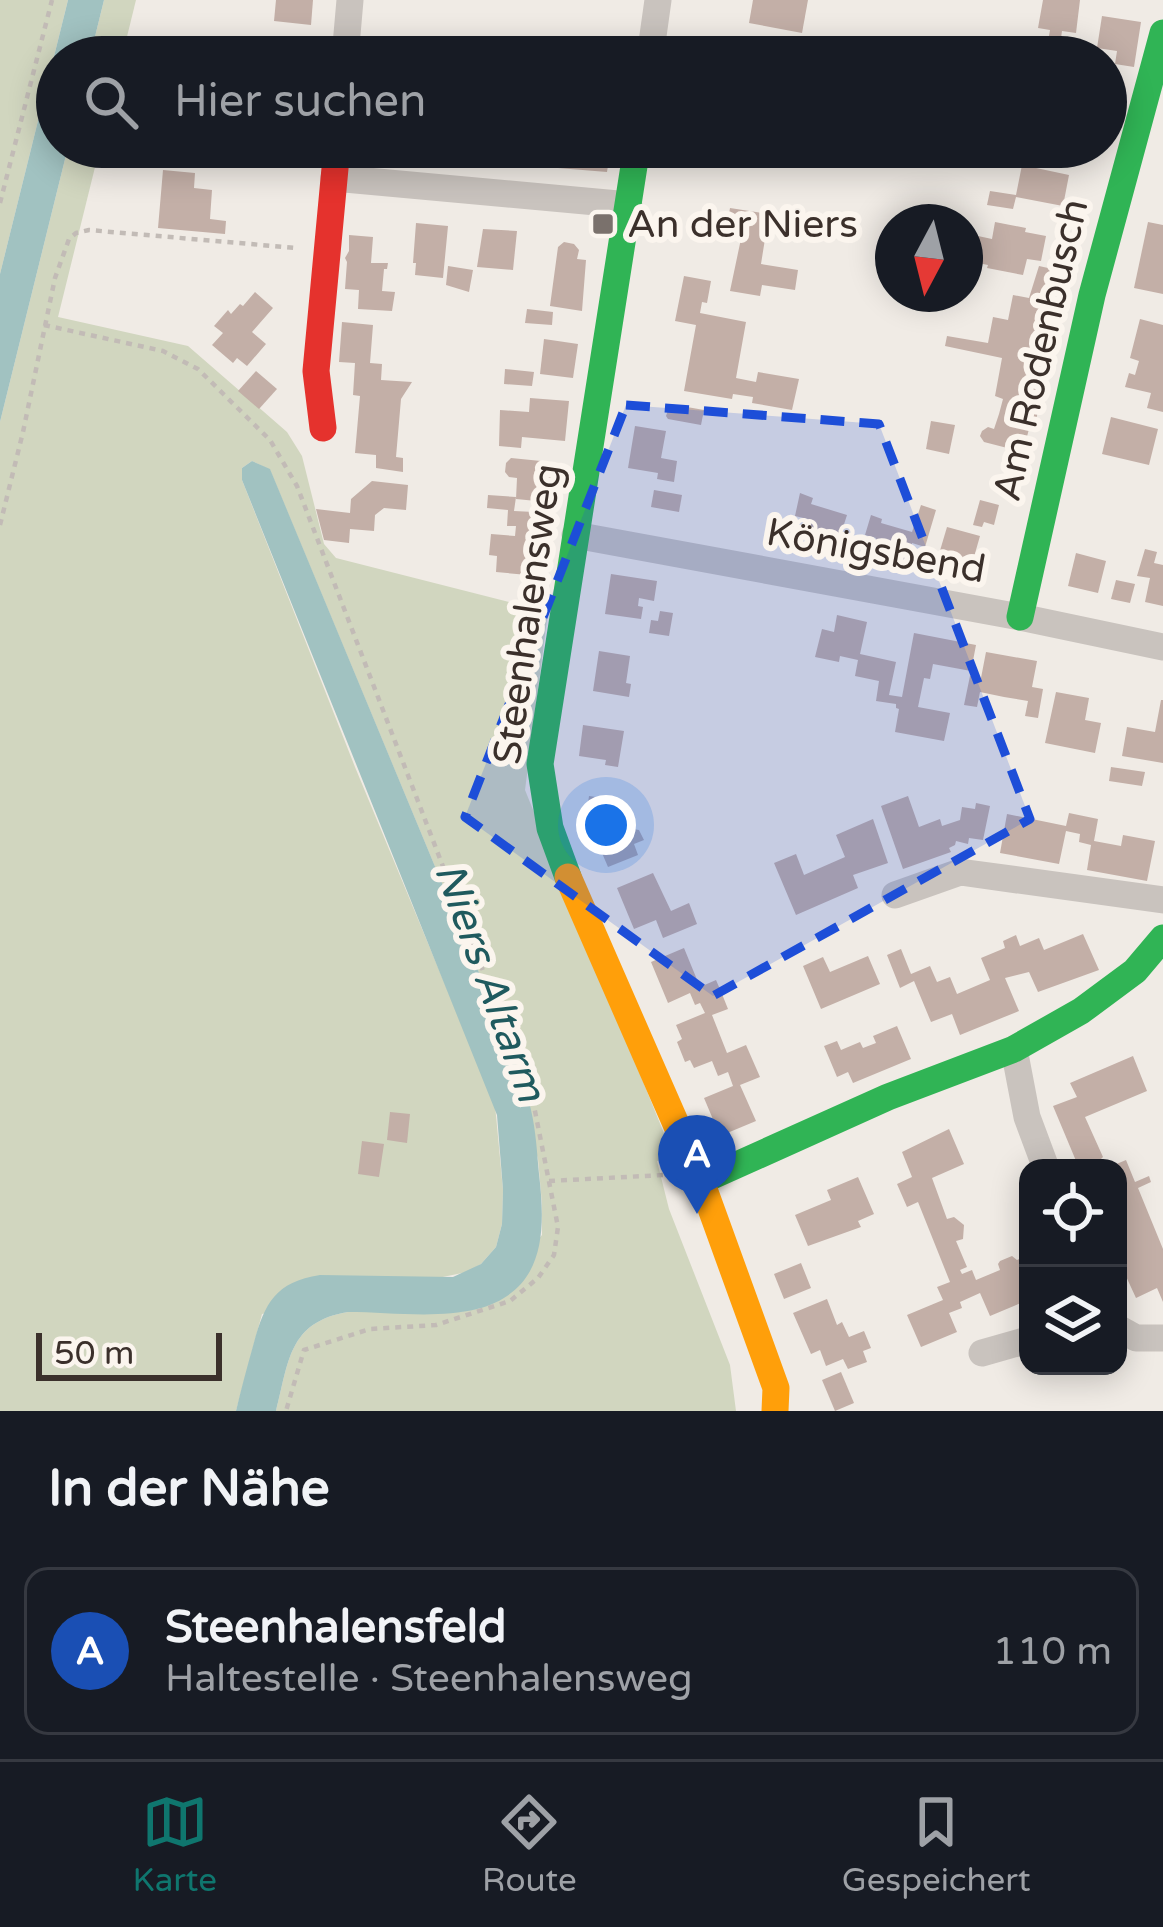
<!DOCTYPE html>
<html lang="de">
<head>
<meta charset="utf-8">
<style>
  :root { --surface:#171b24; --page:#20242c; --text:#f1f3f6; --muted:#9ea1a6; --line:#363941; --accent:#0f766e }
  body { margin:0; font-family:"Varela Round",sans-serif; background:var(--page); color:var(--text) }
  .controls { position:absolute; right:36px; bottom:36px; display:grid; overflow:hidden; border-radius:24px; box-shadow:0 6px 30px #0003 }
  .controls button { width:108px; height:108px; display:grid; place-items:center; padding:0; border:0; border-bottom:3px solid var(--line); background:var(--surface); color:var(--text); font:60px sans-serif }
  .compass { position:absolute; left:875px; top:204px; width:108px; height:108px; border-radius:50%; background:var(--surface); box-shadow:0 6px 30px #0003; rotate:187deg }
  .scale { position:absolute; left:36px; bottom:30px; width:186px; box-sizing:border-box; padding-left:12px; border:6px solid #3b302b; border-top:0; font-size:33px; line-height:42px; white-space:nowrap; color:#3b302b; -webkit-text-stroke:9px #fbf5ee; paint-order:stroke }
  .you { position:absolute; left:606px; top:825px; width:42px; height:42px; margin:-30px; border:9px solid #fff; border-radius:50%; background:#1a73e8; box-shadow:0 0 0 18px #1a73e833 }
  .badge { display:grid; place-items:center; width:78px; height:78px; border-radius:50%; background:var(--accent); color:#fff; font-size:39px; font-weight:700 }
  .pin { position:absolute; translate:-50% -99px; filter:drop-shadow(0 3px 6px #0008) }
  .pin::after { content:''; position:absolute; top:63px; width:42px; height:36px; background:inherit; clip-path:polygon(0 0,100% 0,50% 100%) }
  .list { margin:0; padding:0; list-style:none }
  h2 { display:flex; justify-content:space-between; align-items:center; height:156px; margin:0; padding:0 48px; font-size:51px }
  h2 small { font-size:39px; font-weight:400; color:var(--muted) }
  .list li { display:grid; grid-template-columns:78px 1fr auto; gap:36px; align-items:center; box-sizing:border-box; height:168px; margin:0 24px 24px; padding:0 24px; border:3px solid var(--line); border-radius:24px }
  .list b { display:block; font-size:45px; white-space:nowrap }
  .list p { margin:0; font-size:39px; white-space:nowrap; color:var(--muted) }
  .list em { font-size:39px; font-style:normal; color:var(--muted) }
  .icon { flex:none; width:66px; height:66px; fill:none; stroke:currentColor; stroke-width:2; stroke-linecap:round; stroke-linejoin:round }
  .map { position:relative; flex:none; width:1163px; height:1411px; overflow:hidden }
  .search { position:absolute; background:var(--surface); box-shadow:0 6px 30px #0003; left:36px; right:36px; top:36px; height:132px; display:flex; align-items:center; gap:30px; box-sizing:border-box; padding:0 42px; border-radius:66px; color:var(--muted); font-size:45px }
  .sheet { height:348px; background:var(--surface) }
  nav { display:flex; justify-content:space-around; align-items:center; box-sizing:border-box; height:168px; border-top:3px solid var(--line); background:var(--surface); font-size:33px; color:var(--muted) }
  nav a { display:grid; justify-items:center; gap:6px }
  nav .on { color:var(--accent) }
  .map>svg:first-child { display:block }
  .green { fill:#d1d6bf }
  .water { fill:#a1c2c1 }
  .building { fill:#c3afa7 }
  .lines { fill:none; stroke-linecap:round; stroke-linejoin:round }
  .path { stroke:#c2bbb6; stroke-width:4.5; stroke-dasharray:6 6; stroke-linecap:butt }
  .street { stroke:#c9c3be; stroke-width:27 }
  .fast { stroke:#30b455; stroke-width:27 }
  .slow { stroke:#ff9f0a; stroke-width:27 }
  .jam { stroke:#e5322d; stroke-width:27 }
  .marked { fill:#1d4ed8; fill-opacity:0.2; stroke:#1d4ed8; stroke-width:9; stroke-dasharray:24 15; stroke-linejoin:round }
  .poi-dot { fill:#7a716c; stroke:#fbf5ee; stroke-width:4.5 }
  .labels { text-anchor:middle; dominant-baseline:central; stroke-width:12; stroke-linejoin:round; paint-order:stroke }
  .poi-label { font-size:39px; fill:#3b302b; stroke:#fbf5ee; text-anchor:start }
  .street-label { font-size:39px; fill:#3b302b; stroke:#fbf5ee }
  .water-label { font-size:42px; font-style:italic; fill:#1f5a5e; stroke:#fbf5ee }
</style>
</head>
<body>
<div class="map">
<svg width="1163" height="1411" viewBox="0 0 1163 1411">
  <rect width="100%" height="100%" fill="#f0ebe5"/>
  <g class="green">
    <polygon points="0,0 68,0 0,274"/>
    <polygon points="104,0 136,0 122,57 90,57"/>
    <path d="M68,147H100L58,317L188,346L287,432L302,456L324,544L336,558L548,612L525,790L674,1158L657,1161L669,1209L730,1365L736,1411H276C289,1362 288,1322 348,1312H458L480,1308L542,1235V1204L538,1159L500,1023L270,470L252,461L242,468V480L355,767L495,1105L503,1190L502,1224L496,1247L481,1264L467,1272L262,1314L236,1411H0V422Z"/>
  </g>
  <g class="water">
    <polygon points="68,0 104,0 90,57 57,57 57,147 68,147 0,422 0,274"/>
    <path d="M252,461L270,469L500,1023C510,1051 525,1081 531,1110C536,1131 537,1153 539,1174C546,1233 545,1291 477,1309C437,1319 389,1312 348,1312C288,1322 289,1362 276,1411H236C241,1389 247,1368 253,1346C264,1305 274,1282 320,1275L453,1277L481,1264L496,1247L502,1224L503,1190L497,1115L242,480V468Z"/>
  </g>
  <g class="building">
    <polygon points="276,0 313,0 311,25 274,21"/>
    <polygon points="753,0 808,0 802,33 749,23"/>
    <polygon points="1043,0 1080,0 1076,33 1062,31 1061,38 1049,36 1050,30 1038,28"/>
    <polygon points="1102,16 1141,22 1134,67 1115,64 1117,51 1097,48"/>
    <polygon points="495,147 536,147 534,163 523,162 523,158 494,155"/>
    <polygon points="550,147 611,147 607,172 558,168 559,162 548,160"/>
    <polygon points="1022,165 1069,175 1063,206 1016,197 1013,209 987,205 990,191 1016,195"/>
    <polygon points="163,170 195,173 194,188 212,190 210,219 226,221 225,234 158,228"/>
    <polygon points="730,208 769,214 761,264 798,270 795,290 762,285 760,296 730,291 742,234 726,231"/>
    <polygon points="995,222 1026,228 1025,232 1046,236 1041,261 1027,259 1023,275 987,268 988,265 973,262 978,236 992,239"/>
    <polygon points="1148,222 1163,225 1163,294 1134,288"/>
    <polygon points="416,223 448,226 443,278 415,275 416,263 413,263"/>
    <polygon points="483,229 517,231 513,270 477,267"/>
    <polygon points="349,235 373,237 371,263 388,263 387,269 384,269 382,291 395,292 392,311 358,309 359,290 345,289 347,262 345,258 349,251"/>
    <polygon points="564,242 574,244 579,250 577,259 586,260 582,311 550,306 558,247"/>
    <polygon points="448,266 473,270 469,292 446,285"/>
    <polygon points="1039,266 1066,272 1062,293 1056,292 1053,303 1046,302 1036,374 1043,378 1044,382 1034,430 1029,429 1023,452 984,442 980,436 982,431 988,427 994,429 999,414 1003,399 995,396 1002,358 945,346 947,336 988,343 993,317 1008,320 1013,295 1029,298"/>
    <polygon points="684,276 711,281 707,303 702,302 700,313 746,322 736,378 756,382 758,372 799,379 792,410 752,403 753,397 733,394 732,399 684,391 696,325 675,321"/>
    <polygon points="255,292 273,308 252,332 266,344 247,366 237,358 233,363 212,345 223,333 214,326 228,310 231,314 240,304 243,306"/>
    <polygon points="527,309 553,312 552,325 525,323"/>
    <polygon points="1140,319 1163,325 1163,412 1147,408 1151,393 1125,387 1129,373 1135,375 1139,361 1130,358"/>
    <polygon points="342,322 373,325 370,363 382,364 381,380 412,382 401,399 396,457 403,458 403,472 376,468 376,455 355,453 360,396 353,395 355,363 339,362"/>
    <polygon points="544,339 578,344 573,378 540,374"/>
    <polygon points="505,369 534,372 532,386 504,384"/>
    <polygon points="256,371 277,389 259,409 238,391"/>
    <polygon points="530,398 569,401 565,441 522,437 521,448 499,446 500,410 529,412"/>
    <polygon points="670,404 704,410 701,425 668,419 666,416"/>
    <polygon points="1111,417 1158,429 1149,465 1102,454"/>
    <polygon points="931,421 955,425 949,454 926,449"/>
    <polygon points="635,426 666,431 661,458 677,461 674,482 657,479 658,473 628,468"/>
    <polygon points="511,458 561,463 557,503 516,499 517,478 509,477 505,472 506,463"/>
    <polygon points="372,481 408,485 406,510 384,508 375,515 374,531 350,529 349,543 324,540 316,509 350,513 351,499"/>
    <polygon points="654,490 682,495 679,512 651,507"/>
    <polygon points="800,493 813,498 811,504 847,515 837,546 803,536 808,519 795,516"/>
    <polygon points="488,495 516,497 514,511 534,512 533,527 552,529 549,560 530,558 528,575 496,572 497,556 489,555 491,534 515,536 516,526 507,526 508,510 487,508"/>
    <polygon points="980,500 999,505 994,525 984,522 982,527 973,525"/>
    <polygon points="921,505 936,510 925,547 912,543 906,563 894,560 896,555 873,547 876,538 865,535 871,515 882,519 881,523 912,532"/>
    <polygon points="947,527 980,536 972,564 939,554"/>
    <polygon points="1145,549 1157,552 1154,563 1163,565 1163,606 1145,602 1150,578 1137,576"/>
    <polygon points="1076,553 1106,561 1098,593 1068,586"/>
    <polygon points="611,574 657,581 654,601 639,598 638,606 643,607 641,619 605,614"/>
    <polygon points="1116,580 1135,584 1130,603 1111,599"/>
    <polygon points="660,611 673,613 669,636 649,633 651,620 658,621"/>
    <polygon points="837,615 867,622 860,654 896,662 889,695 902,697 914,633 976,645 971,671 933,664 930,679 924,678 918,707 950,713 944,741 895,732 899,709 896,708 896,704 876,701 879,681 855,676 858,660 840,656 839,662 815,657 822,629 834,632"/>
    <polygon points="599,651 630,656 626,683 631,684 629,697 593,691"/>
    <polygon points="986,652 1037,661 1032,687 1043,689 1038,718 1025,716 1028,701 1004,697 980,692 977,707 964,705 970,676 981,678"/>
    <polygon points="1056,692 1089,698 1085,720 1101,723 1095,753 1045,743"/>
    <polygon points="1161,700 1163,700 1163,763 1122,756 1127,727 1155,732"/>
    <polygon points="583,725 624,731 618,767 605,765 606,760 579,756"/>
    <polygon points="1111,767 1145,772 1142,786 1109,781"/>
    <polygon points="589,796 624,801 620,827 639,830 644,840 634,844 638,855 608,867 596,839 598,827 585,825"/>
    <polygon points="908,796 919,827 940,819 942,826 960,820 962,807 975,809 976,803 990,806 983,840 969,838 968,844 956,841 955,845 949,848 951,852 903,869 881,806"/>
    <polygon points="1069,813 1098,819 1094,841 1121,846 1123,835 1155,841 1147,881 1087,870 1091,845 1079,842 1080,834 1066,831 1059,864 1000,853 1007,814 1066,826"/>
    <polygon points="873,819 888,863 853,875 858,888 796,915 774,863 796,854 804,875 845,857 836,835"/>
    <polygon points="653,873 671,911 689,903 697,924 663,938 656,920 634,929 617,888"/>
    <polygon points="1083,934 1099,970 1038,992 1029,972 1005,978 1019,1011 960,1035 952,1014 931,1022 914,981 900,988 887,955 901,949 911,974 930,966 937,982 950,977 957,994 990,980 981,958 1005,948 1003,941 1016,935 1020,946 1039,938 1044,950"/>
    <polygon points="684,948 700,987 716,980 722,994 728,1009 712,1015 727,1053 746,1045 760,1077 740,1085 756,1121 720,1136 704,1098 733,1086 728,1072 718,1076 712,1061 694,1068 690,1060 685,1062 677,1042 682,1039 676,1025 705,1013 700,1003 695,1005 690,993 668,1003 651,962"/>
    <polygon points="868,956 880,984 821,1009 803,966 823,957 830,972"/>
    <polygon points="897,1026 911,1059 853,1083 848,1072 837,1077 824,1046 837,1041 841,1050 860,1042 863,1048 876,1043 873,1036"/>
    <polygon points="1133,1056 1147,1091 1085,1117 1103,1157 1101,1159 1105,1168 1079,1168 1053,1106 1077,1097 1070,1083"/>
    <polygon points="390,1112 410,1114 407,1143 387,1140"/>
    <polygon points="949,1129 964,1164 932,1178 947,1219 954,1217 964,1225 963,1239 956,1241 967,1267 960,1270 962,1274 972,1270 976,1280 1000,1270 998,1264 1000,1261 1012,1256 1017,1260 1028,1255 1028,1300 990,1316 980,1293 960,1302 962,1308 949,1313 957,1332 921,1347 907,1315 943,1300 937,1287 950,1282 918,1202 907,1207 897,1184 912,1177 902,1152"/>
    <polygon points="362,1141 384,1144 379,1177 358,1174"/>
    <polygon points="1126,1160 1135,1182 1149,1176 1151,1182 1138,1188 1163,1249 1163,1302 1157,1288 1136,1298 1118,1259 1118,1168 1107,1168"/>
    <polygon points="858,1177 874,1214 858,1221 861,1227 808,1246 795,1215 831,1200 827,1190"/>
    <polygon points="801,1263 811,1288 784,1299 774,1274"/>
    <polygon points="827,1299 837,1325 842,1322 849,1337 864,1331 871,1348 863,1351 867,1362 848,1369 843,1359 826,1366 820,1350 811,1354 793,1313"/>
    <polygon points="841,1372 854,1403 835,1411 822,1380"/>
  </g>
  <g class="lines">
    <g class="path">
      <polyline points="0,203 52,0"/>
      <polyline points="44,325 163,351 198,369 270,440 297,486 533,1101 558,1227 554,1255 538,1278 510,1301 436,1325 370,1329 304,1350 286,1411"/>
      <polyline points="0,525 23,432 55,278 69,239 76,233 89,230 296,248"/>
      <polyline points="549,1181 664,1175"/>
    </g>
    <g class="street">
      <polyline points="345,57 350,0"/>
      <polyline points="650,57 658,0"/>
      <polyline points="334,178 629,205"/>
      <polyline points="575,535 1020,617 1163,647"/>
      <polyline points="895,895 960,872 1163,900"/>
      <polyline points="1014,1049 1027,1117 1046,1168"/>
      <polyline points="1118,1328 1136,1338 1163,1338"/>
      <polyline points="982,1353 1028,1340"/>
    </g>
    <g class="fast">
      <polyline points="1020,617 1092,295 1163,33"/>
      <polyline points="568,877 550,828 540,764 637,147"/>
      <polyline points="701,1181 888,1097 1014,1049 1081,1011 1135,971 1163,938"/>
    </g>
    <polyline class="slow" points="568,877 701,1181 776,1388 775,1411"/>
    <polyline class="jam" points="323,428 316,371 337,147"/>
  </g>
  <path class="marked" d="M626,405L879,424L1030,819L713,996L465,817Z"/>
  <rect class="poi-dot" x="591" y="212" width="24" height="24" rx="6"/>
  <g class="labels">
    <g class="poi-label">
      <text x="627" y="224">An der Niers</text>
    </g>
    <g class="street-label">
      <text transform="translate(1041 350) rotate(-77)">Am Rodenbusch</text>
      <text transform="translate(876 551) rotate(10)">Königsbend</text>
      <text transform="translate(528 614) rotate(-82)">Steenhalensweg</text>
    </g>
    <g class="water-label">
      <text transform="translate(490 982) rotate(70)">Niers Altarm</text>
    </g>
  </g>
</svg>
<div class="controls">
<button><svg class="icon" aria-label="locate" viewBox="0 0 24 24"><circle cx="12" cy="12" r="6"/><path d="M12 2v4M12 18v4M2 12h4M18 12h4"/></svg></button>
<button><svg class="icon" aria-label="layers" viewBox="0 0 24 24"><path d="M12 4l9 5-9 5-9-5zM3 14l9 5 9-5"/></svg></button>
</div>
<svg class="compass" viewBox="-18 -18 36 36"><path d="M0-13l5 13h-10z" fill="#e53935"/><path d="M0 13l5-13h-10z" fill="#9ea1a6"/></svg>
<div class="scale">50 m</div>
<div class="you"></div>
<div class="pin badge" style="left:697px;top:1214px;background:#1a4fb4">A</div>
<div class="search"><svg class="icon" aria-label="search" viewBox="0 0 24 24"><circle cx="10" cy="10" r="6"/><path d="M15 15l6 6"/></svg>Hier suchen</div>
</div>
<section class="sheet">
<h2>In der Nähe<small></small></h2>
<ul class="list">
<li><span class="badge" style="background:#1a4fb4">A</span><div><b>Steenhalensfeld</b><p>Haltestelle · Steenhalensweg</p></div><em>110 m</em></li>
</ul>
</section>
<nav>
<a class="on"><svg class="icon" aria-label="map" viewBox="0 0 24 24"><path d="M3 6l6-2 6 2 6-2v14l-6 2-6-2-6 2zM9 4v14M15 6v14"/></svg>Karte</a>
<a><svg class="icon" aria-label="directions" viewBox="0 0 24 24"><path d="M12 3l9 9-9 9-9-9zM9 14v-3h6M13 9l2 2-2 2"/></svg>Route</a>
<a><svg class="icon" aria-label="saved" viewBox="0 0 24 24"><path d="M7 4h10v16l-5-4-5 4z"/></svg>Gespeichert</a>
</nav>
</body>
</html>
